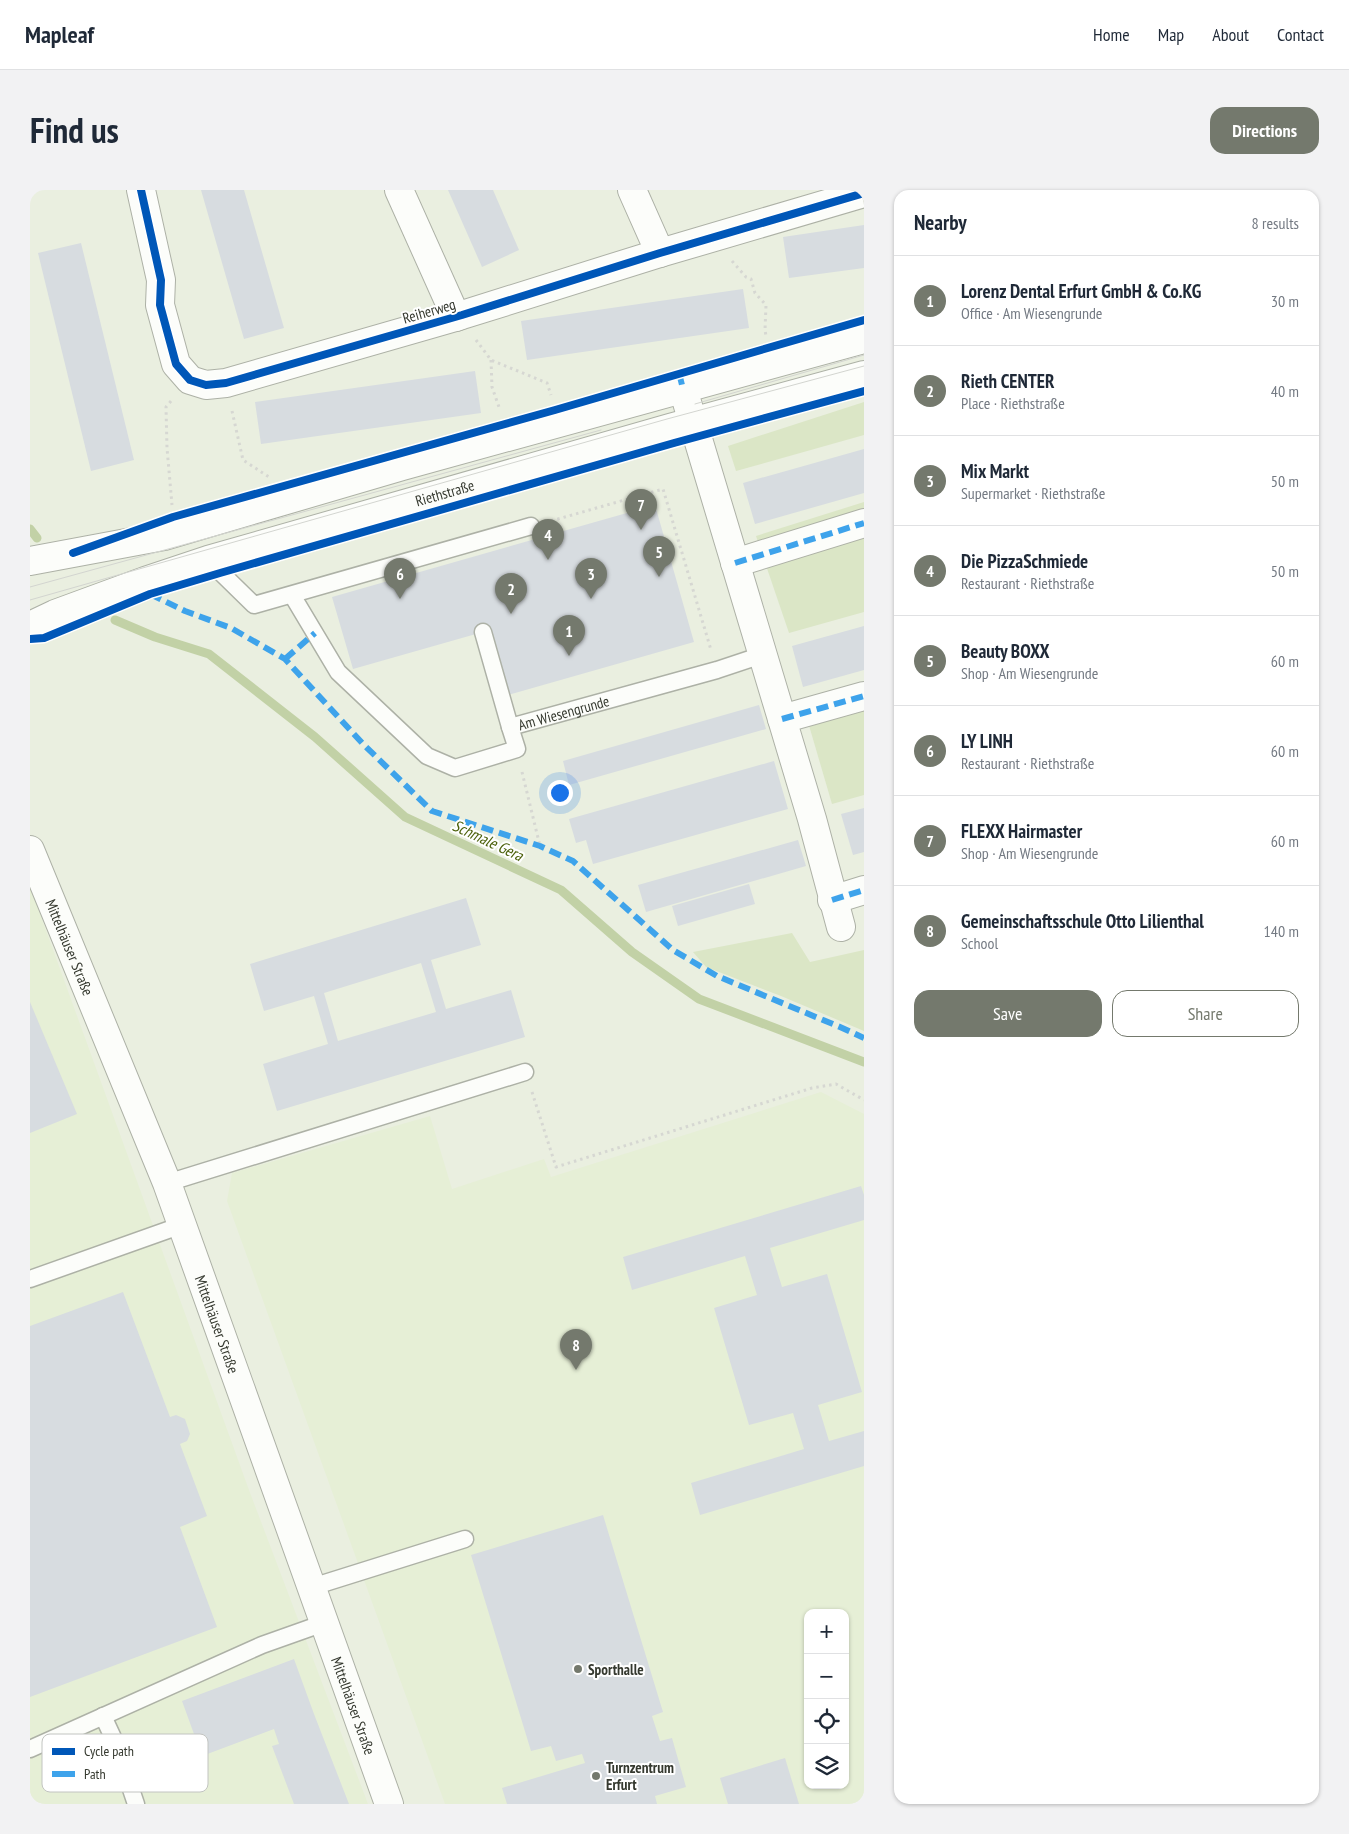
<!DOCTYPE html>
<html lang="en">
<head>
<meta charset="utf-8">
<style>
  :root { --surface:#fff; --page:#f2f2f3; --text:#1f2937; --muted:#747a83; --line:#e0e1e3; --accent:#74796d }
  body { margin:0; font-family:"PT Sans Narrow",sans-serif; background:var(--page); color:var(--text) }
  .controls { position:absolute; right:15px; bottom:15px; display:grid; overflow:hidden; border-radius:10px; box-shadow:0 1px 4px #0004 }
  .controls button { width:45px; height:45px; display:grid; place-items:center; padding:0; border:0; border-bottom:1px solid var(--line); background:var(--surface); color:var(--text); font:25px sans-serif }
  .you { position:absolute; left:529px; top:602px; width:18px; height:18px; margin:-12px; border:4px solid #fff; border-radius:50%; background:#1a73e8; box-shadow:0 0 0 8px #1a73e833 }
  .badge { display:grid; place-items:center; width:32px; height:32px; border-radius:50%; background:var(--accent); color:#fff; font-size:16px; font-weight:700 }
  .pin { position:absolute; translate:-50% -41px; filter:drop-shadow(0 1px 2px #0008) }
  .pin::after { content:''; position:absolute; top:26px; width:18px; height:15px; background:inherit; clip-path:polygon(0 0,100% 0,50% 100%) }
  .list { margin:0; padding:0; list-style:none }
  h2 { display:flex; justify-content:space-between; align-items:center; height:65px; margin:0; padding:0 20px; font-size:21px }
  h2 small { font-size:16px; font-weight:400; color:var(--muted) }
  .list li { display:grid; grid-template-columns:32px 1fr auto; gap:15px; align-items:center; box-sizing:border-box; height:90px; padding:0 20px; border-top:1px solid var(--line) }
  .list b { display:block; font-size:19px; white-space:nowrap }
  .list p { margin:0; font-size:16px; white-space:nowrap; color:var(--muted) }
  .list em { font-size:16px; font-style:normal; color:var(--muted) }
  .actions { display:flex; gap:10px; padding:15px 20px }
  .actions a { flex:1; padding:11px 0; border:1px solid var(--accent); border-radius:15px; text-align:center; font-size:18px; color:var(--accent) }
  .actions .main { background:var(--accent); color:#fff }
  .icon { flex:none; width:28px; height:28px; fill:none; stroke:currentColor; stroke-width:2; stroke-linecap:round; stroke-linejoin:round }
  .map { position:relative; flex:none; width:834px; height:1614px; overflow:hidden; border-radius:15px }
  header { display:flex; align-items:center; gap:30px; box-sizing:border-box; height:70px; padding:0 25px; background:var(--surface); border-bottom:1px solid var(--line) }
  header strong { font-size:24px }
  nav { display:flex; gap:28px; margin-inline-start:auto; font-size:18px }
  .intro { display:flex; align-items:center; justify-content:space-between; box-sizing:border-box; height:120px; padding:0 30px }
  h1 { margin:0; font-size:35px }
  .button { padding:12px 22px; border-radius:15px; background:var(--accent); color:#fff; font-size:18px; font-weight:700 }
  main { display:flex; gap:30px; padding:0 30px }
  aside { flex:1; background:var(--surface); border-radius:15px; box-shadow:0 1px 4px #0004 }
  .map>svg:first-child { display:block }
  .built { fill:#e6efd6; fill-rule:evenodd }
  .green { fill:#dbe6c6 }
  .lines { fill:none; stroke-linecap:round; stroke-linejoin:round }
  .stream { stroke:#c2d1a6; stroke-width:9 }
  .building { fill:#d7dce0; fill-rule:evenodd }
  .lane-casing { stroke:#adb1a6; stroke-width:19 }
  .street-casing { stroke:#adb1a6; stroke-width:30 }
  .secondary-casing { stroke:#adb1a6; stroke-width:30 }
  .path { stroke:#d6d7d2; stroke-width:3; stroke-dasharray:2.5 4; stroke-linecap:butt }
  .lane { stroke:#fcfdfa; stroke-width:16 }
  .street { stroke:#fcfdfa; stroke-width:28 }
  .secondary { stroke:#fcfdfa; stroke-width:28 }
  .tram { stroke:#d3d5d0; stroke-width:1 }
  .quiet { stroke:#3ea3eb; stroke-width:6; stroke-dasharray:12 6; stroke-linecap:butt }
  .cycleway-casing { stroke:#fff; stroke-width:11 }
  .cycleway { stroke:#0057b8; stroke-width:8 }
  .poi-dot { fill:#74796d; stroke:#fff; stroke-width:2 }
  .labels { text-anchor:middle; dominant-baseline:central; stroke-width:4; stroke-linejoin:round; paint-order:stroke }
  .street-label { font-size:15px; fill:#35392f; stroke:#fff }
  .poi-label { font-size:15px; font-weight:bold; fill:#35392f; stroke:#fff; text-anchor:start }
  .water-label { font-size:16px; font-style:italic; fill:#4c610b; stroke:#fff }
  .key { fill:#fff; stroke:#c2c4c1; stroke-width:1 }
  .key-label { font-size:14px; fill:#35392f }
</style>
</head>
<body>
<header>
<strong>Mapleaf</strong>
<nav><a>Home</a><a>Map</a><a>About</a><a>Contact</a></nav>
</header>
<div class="intro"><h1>Find us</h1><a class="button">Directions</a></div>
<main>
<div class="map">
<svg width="834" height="1614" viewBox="0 0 834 1614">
  <rect width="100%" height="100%" fill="#eaefe0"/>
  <g class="built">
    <polygon points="0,699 1,699 219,1300 338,1614 0,1614"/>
    <path d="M791,902L834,924V1614H415L197,1011L202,983L400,926L422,999L514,969L521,987ZM778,1423H815V1595H778Z"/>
  </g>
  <g class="green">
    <polygon points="834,212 834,245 706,281 698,256"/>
    <polygon points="834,312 834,422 759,443 726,346"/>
    <polygon points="834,497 834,605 802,614 773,515"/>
    <polygon points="762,743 780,772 834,760 834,841 751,806 676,777 663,762"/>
  </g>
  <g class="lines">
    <g class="stream">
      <polyline points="0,339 7,348"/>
      <polyline points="85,430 125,447 179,464 285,547 375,627 531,700 602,762 669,809 834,872"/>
    </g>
  </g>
  <g class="building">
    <polygon points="171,0 214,0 254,138 214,149"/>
    <polygon points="418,0 463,0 489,60 452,77"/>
    <polygon points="834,35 834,78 759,88 753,47"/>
    <polygon points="51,53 104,270 61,281 8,63"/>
    <polygon points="713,99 719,138 497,170 491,131"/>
    <polygon points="445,181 451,223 231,254 225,212"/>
    <polygon points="834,259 834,303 725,334 713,293"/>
    <polygon points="625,315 664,452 478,505 460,440 323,479 302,407"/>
    <polygon points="834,436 834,480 773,497 762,456"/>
    <polygon points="729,515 736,539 539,595 533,571"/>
    <polygon points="744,571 758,619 563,674 556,650 546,653 539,629"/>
    <polygon points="834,618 834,662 823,665 811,624"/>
    <polygon points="768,650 776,676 616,722 608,695"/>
    <polygon points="719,694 725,714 648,736 642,716"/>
    <path d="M436,708L451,755L401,770L416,819L481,800L495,847L247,921L233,874L298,854L284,806L234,821L220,774ZM391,773L406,822L308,851L294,803Z"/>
    <polygon points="0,812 47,924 0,943"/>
    <polygon points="831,996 834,1005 834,1030 740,1058 752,1097 797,1084 832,1202 788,1215 799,1251 834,1241 834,1276 670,1325 661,1293 774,1259 763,1223 719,1235 684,1118 727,1105 715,1066 602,1100 593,1067"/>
    <polygon points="93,1102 140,1227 146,1225 155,1229 160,1244 157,1251 150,1254 177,1326 150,1337 187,1437 0,1507 0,1136"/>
    <polygon points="573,1325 633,1522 622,1526 630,1551 642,1548 656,1597 625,1606 627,1614 477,1614 472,1598 555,1573 552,1564 526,1571 521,1556 501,1561 441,1365"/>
    <polygon points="264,1469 284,1524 319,1614 264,1614 242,1556 249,1554 244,1539 172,1566 152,1511"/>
    <polygon points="755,1568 769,1614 698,1614 690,1588"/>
  </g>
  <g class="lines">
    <g class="lane-casing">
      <g id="lane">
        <polyline points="178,370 224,415 501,336"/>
        <path id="s1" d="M262,405L308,482L397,566L425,578L487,559L480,537L687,480L732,465"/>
        <polyline points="453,442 480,537"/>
        <polyline points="137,993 495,882"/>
        <polyline points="0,1089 152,1035"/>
        <polyline points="282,1397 435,1349"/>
        <polyline points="73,1526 85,1552 106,1614"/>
        <polyline points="0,1559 232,1455 294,1433"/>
      </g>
    </g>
    <g class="street-casing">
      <g id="street">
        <polyline points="111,0 131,90 130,115 146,174 160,190 176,195 196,193 432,125 630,63 834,3"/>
        <polyline points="369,0 426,127"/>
        <polyline points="602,0 630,63"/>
        <polyline points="653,199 782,629 811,737"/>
        <polyline points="705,373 834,333"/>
        <polyline points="752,529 834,506"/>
        <polyline points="802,710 834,700"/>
      </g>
    </g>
    <g class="secondary-casing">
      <g id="secondary">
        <polyline points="0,371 134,346 372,276 834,149"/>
        <path id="s2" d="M0,436L25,424L115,391L178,370L640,238L834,185"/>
        <path id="s3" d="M0,660L137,993L359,1614"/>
      </g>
    </g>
    <g class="path">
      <polyline points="702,71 716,87 721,89 725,103 736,115 735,140 736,146"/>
      <polyline points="446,150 461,170 517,193 521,205"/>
      <polyline points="461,170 462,197 470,220"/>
      <polyline points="141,211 136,217 137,258 142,315"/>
      <polyline points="202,221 213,270 239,287"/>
      <polyline points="521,331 633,299 681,460"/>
      <polyline points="492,582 510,656"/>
      <polyline points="502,902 526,977 782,898 806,894 834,910"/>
    </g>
    <use href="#lane" class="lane"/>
    <use href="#street" class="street"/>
    <use href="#secondary" class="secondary"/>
    <g class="tram">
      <polyline points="665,214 834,165"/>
      <polyline points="0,397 571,240"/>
      <polyline points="0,410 637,229 834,176"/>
    </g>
    <g class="quiet">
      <polyline points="649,183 653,199"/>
      <polyline points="705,373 834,333"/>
      <polyline points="120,404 155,421 201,438 255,469 333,554 402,621 510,656 543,671 643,760 687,786 810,837 834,848"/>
      <polyline points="255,469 285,443"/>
      <polyline points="752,529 834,506"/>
      <polyline points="802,710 834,700"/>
    </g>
    <g class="cycleway-casing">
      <g id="cycleway">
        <polyline points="111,0 131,90 130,115 146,174 160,190 176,195 196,193 432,125 630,63 834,3"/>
        <polyline points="43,363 143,327 525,220 834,130"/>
        <polyline points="0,449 14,448 120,404 190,383 644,253 834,201"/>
      </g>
    </g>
    <use href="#cycleway" class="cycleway"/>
  </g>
  <g class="poi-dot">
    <circle cx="548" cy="1479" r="5"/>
    <circle cx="566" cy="1586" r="5"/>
  </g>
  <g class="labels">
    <g class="street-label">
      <text transform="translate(399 121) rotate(-16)">Reiherweg</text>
      <text stroke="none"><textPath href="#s2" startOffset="436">Riethstraße</textPath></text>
      <text stroke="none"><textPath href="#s1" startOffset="386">Am Wiesengrunde</textPath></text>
      <text stroke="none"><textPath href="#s3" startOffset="105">Mittelhäuser Straße</textPath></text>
      <text stroke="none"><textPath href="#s3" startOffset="510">Mittelhäuser Straße</textPath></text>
      <text stroke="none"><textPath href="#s3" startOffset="915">Mittelhäuser Straße</textPath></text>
    </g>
    <g class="poi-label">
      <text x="558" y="1479">Sporthalle</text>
      <text x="576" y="1577">Turnzentrum<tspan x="576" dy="17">Erfurt</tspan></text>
    </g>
    <g class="water-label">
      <text transform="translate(458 650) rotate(25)">Schmale Gera</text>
    </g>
  </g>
  <rect x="12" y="1544" width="166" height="58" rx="8" class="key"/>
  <rect x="22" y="1558" width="23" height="7" fill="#0057b8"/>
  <rect x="22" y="1581" width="23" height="6" fill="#3ea3eb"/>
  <g class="key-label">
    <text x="54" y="1566">Cycle path</text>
    <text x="54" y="1589">Path</text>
  </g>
</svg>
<div class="controls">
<button>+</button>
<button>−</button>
<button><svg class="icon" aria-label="locate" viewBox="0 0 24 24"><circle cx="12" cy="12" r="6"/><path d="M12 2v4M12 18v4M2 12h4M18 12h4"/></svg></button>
<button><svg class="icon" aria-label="layers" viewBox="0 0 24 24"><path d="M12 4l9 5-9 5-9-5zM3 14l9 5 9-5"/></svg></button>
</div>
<div class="you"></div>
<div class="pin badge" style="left:539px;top:466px">1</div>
<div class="pin badge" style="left:481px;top:424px">2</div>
<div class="pin badge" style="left:561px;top:409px">3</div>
<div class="pin badge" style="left:518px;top:370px">4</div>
<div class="pin badge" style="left:629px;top:387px">5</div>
<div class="pin badge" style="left:370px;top:409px">6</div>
<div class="pin badge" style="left:611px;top:340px">7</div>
<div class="pin badge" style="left:546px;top:1180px">8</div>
</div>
<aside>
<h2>Nearby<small>8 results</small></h2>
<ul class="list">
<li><span class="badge">1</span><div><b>Lorenz Dental Erfurt GmbH &amp; Co.KG</b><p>Office · Am Wiesengrunde</p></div><em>30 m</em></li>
<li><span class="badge">2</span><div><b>Rieth CENTER</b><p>Place · Riethstraße</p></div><em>40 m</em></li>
<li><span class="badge">3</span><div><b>Mix Markt</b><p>Supermarket · Riethstraße</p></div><em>50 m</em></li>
<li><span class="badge">4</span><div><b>Die PizzaSchmiede</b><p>Restaurant · Riethstraße</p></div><em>50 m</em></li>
<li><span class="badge">5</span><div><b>Beauty BOXX</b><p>Shop · Am Wiesengrunde</p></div><em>60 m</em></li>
<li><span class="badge">6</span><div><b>LY LINH</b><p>Restaurant · Riethstraße</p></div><em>60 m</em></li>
<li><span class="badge">7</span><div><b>FLEXX Hairmaster</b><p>Shop · Am Wiesengrunde</p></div><em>60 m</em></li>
<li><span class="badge">8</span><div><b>Gemeinschaftsschule Otto Lilienthal</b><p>School</p></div><em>140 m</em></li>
</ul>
<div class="actions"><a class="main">Save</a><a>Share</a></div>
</aside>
</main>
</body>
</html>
